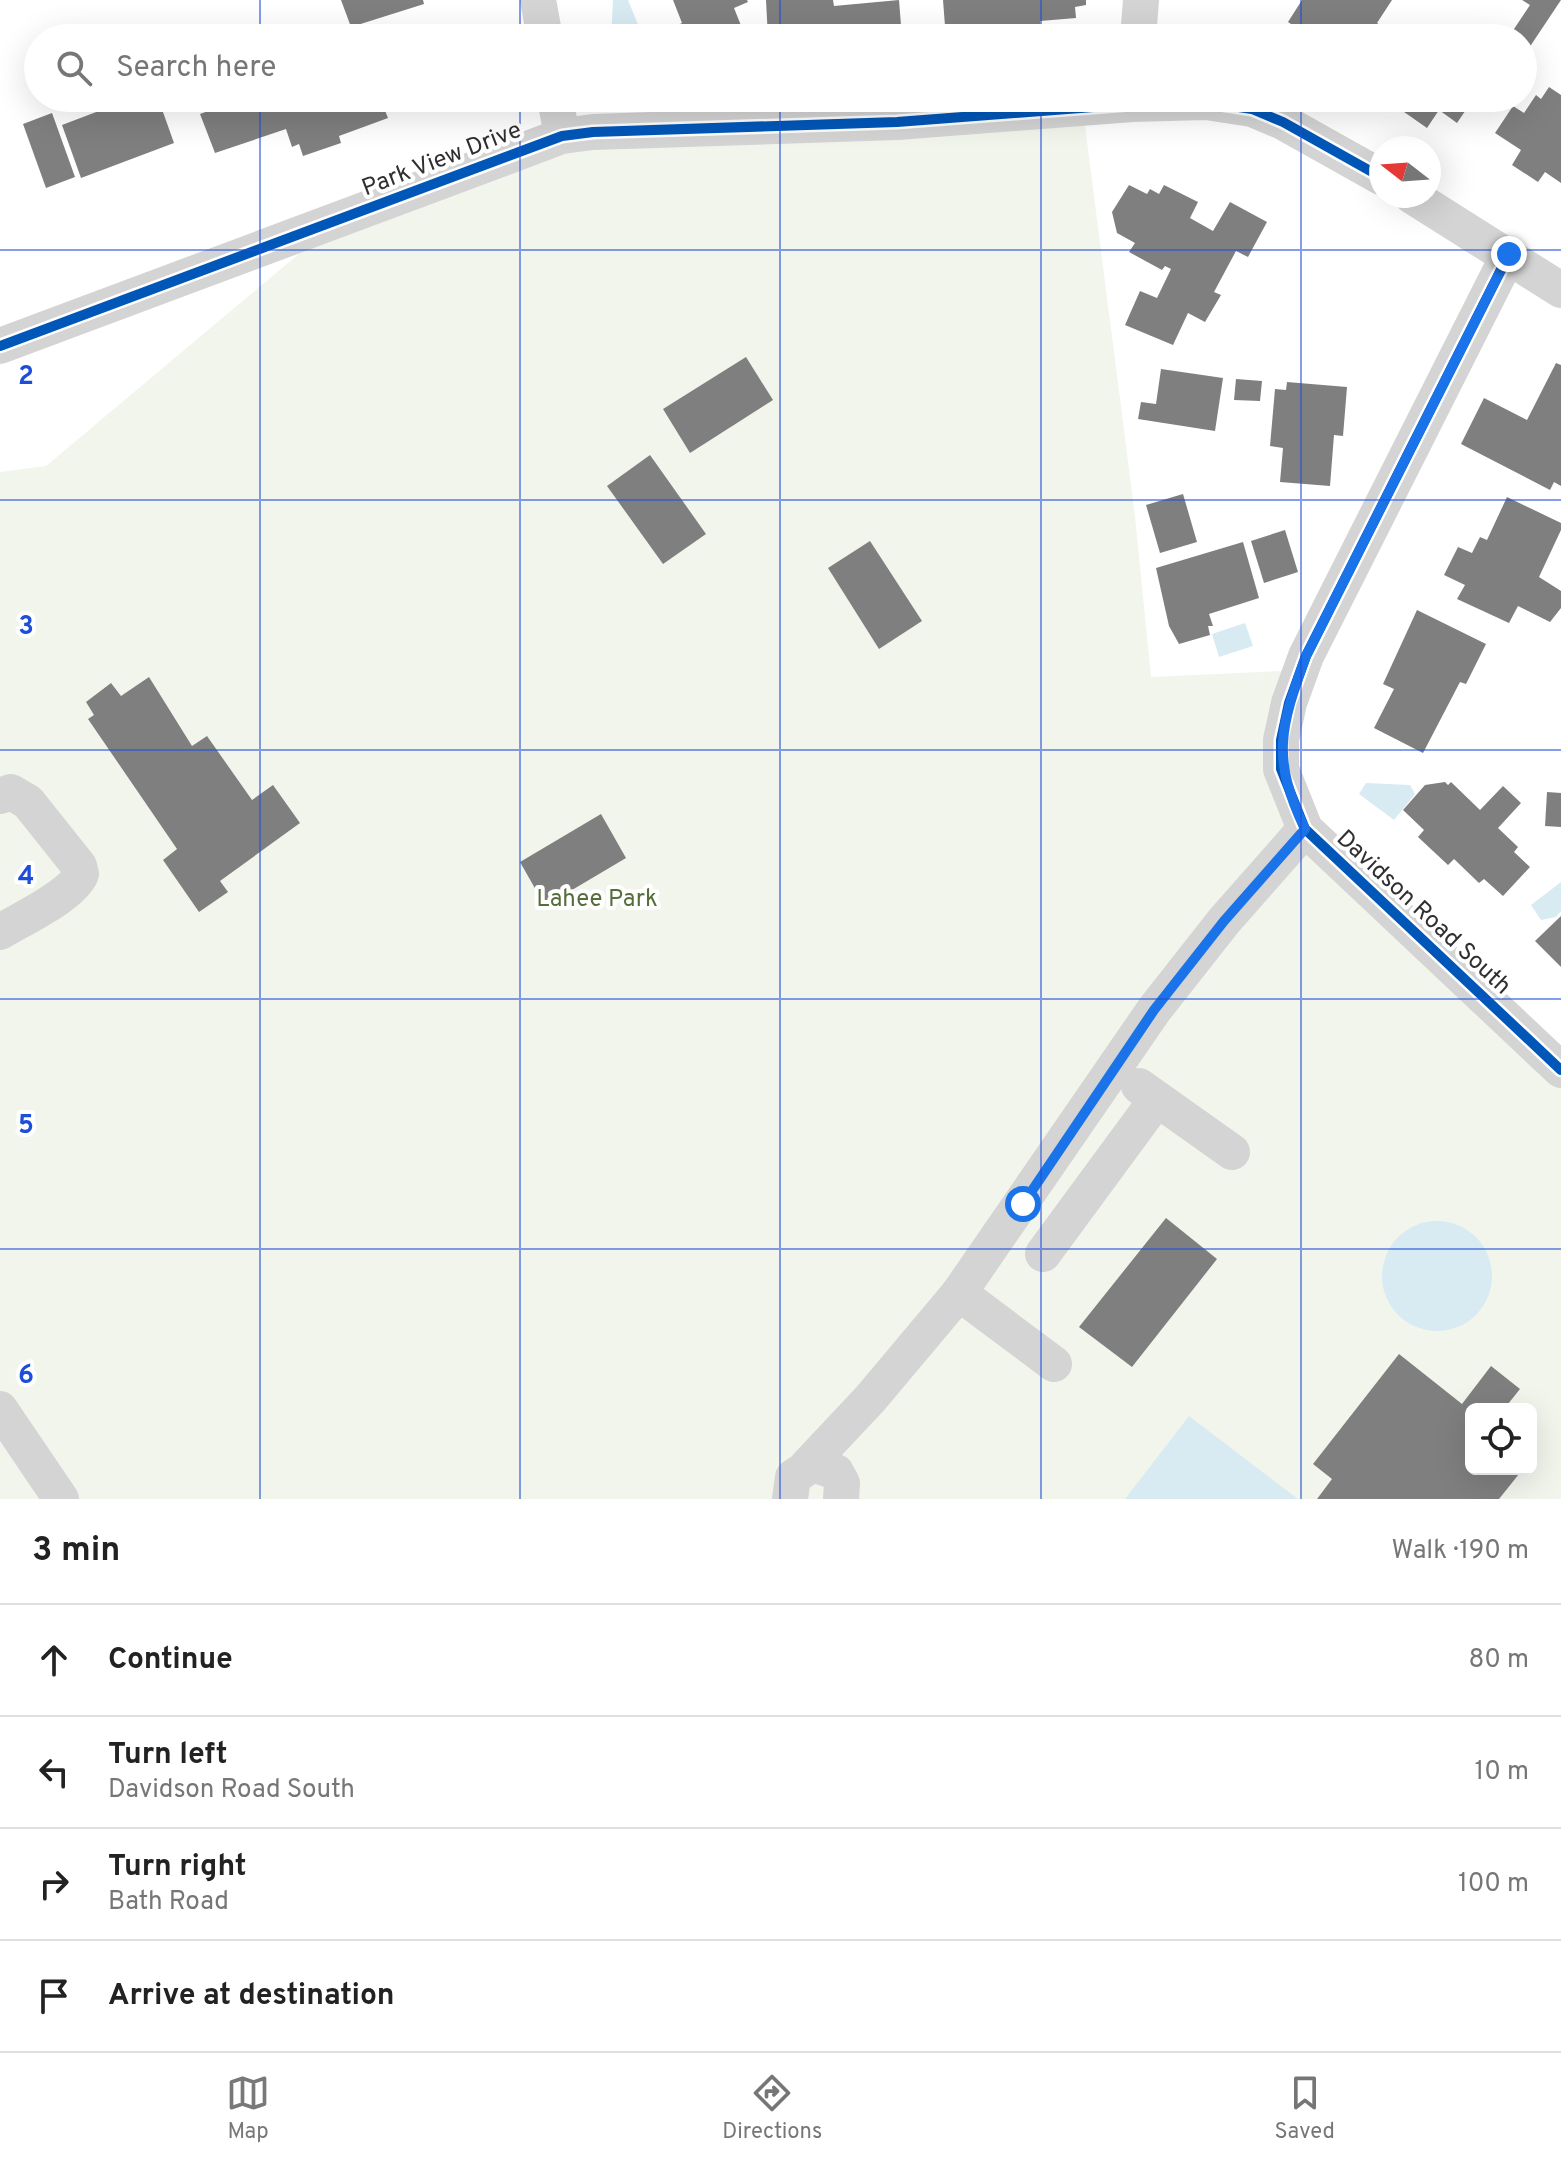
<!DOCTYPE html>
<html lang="en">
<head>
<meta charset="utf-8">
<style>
  :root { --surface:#fff; --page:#f2f2f2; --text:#222; --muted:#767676; --line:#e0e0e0; --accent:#787878 }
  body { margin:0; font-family:Overpass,sans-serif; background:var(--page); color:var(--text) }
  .controls { position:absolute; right:24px; bottom:24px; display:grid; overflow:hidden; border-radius:12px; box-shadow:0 8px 32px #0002 }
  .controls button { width:72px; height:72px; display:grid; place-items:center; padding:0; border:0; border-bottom:2px solid var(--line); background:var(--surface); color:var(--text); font:40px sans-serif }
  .compass { position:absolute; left:1369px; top:136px; width:72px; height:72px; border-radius:50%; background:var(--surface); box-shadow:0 8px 32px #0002; rotate:287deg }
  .stop { position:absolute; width:24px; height:24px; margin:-18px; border:6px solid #1a73e8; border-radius:50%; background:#fff }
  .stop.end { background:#1a73e8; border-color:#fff; box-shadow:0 2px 8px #0008 }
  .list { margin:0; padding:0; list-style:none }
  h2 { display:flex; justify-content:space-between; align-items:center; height:104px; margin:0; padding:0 32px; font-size:34px }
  h2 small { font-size:26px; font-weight:400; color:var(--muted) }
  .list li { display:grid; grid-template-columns:52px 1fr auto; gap:24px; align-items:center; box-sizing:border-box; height:112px; padding:0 32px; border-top:2px solid var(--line) }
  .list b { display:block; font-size:30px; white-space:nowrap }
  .list p { margin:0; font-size:26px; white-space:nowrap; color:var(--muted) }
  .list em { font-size:26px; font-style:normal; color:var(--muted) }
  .icon { flex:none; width:44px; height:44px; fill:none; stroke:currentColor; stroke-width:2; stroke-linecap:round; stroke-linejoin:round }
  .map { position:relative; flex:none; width:1561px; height:1499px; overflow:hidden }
  .search { position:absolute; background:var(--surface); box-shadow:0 8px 32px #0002; left:24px; right:24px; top:24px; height:88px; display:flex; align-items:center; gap:20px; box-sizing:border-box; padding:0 28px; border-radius:44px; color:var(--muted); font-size:30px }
  .sheet { height:552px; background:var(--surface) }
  nav { display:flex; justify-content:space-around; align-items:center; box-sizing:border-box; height:112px; border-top:2px solid var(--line); background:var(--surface); font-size:22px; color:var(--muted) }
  nav a { display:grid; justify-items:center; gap:4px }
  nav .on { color:var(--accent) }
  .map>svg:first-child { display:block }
  .green { fill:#f2f5ec; fill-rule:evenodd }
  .water { fill:#d8ebf3 }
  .building { fill:#7f7f7f }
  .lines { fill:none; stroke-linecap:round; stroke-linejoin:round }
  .minor { stroke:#d4d4d4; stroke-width:36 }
  .cycleway-casing { stroke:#fff; stroke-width:15 }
  .cycleway { stroke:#0057b8; stroke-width:10 }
  .route { stroke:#1a73e8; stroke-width:10 }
  .grid { fill:none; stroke:#1d4ed8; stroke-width:2; stroke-opacity:0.55 }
  .labels { text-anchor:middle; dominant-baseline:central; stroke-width:8; stroke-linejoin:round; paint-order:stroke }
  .street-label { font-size:24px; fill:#303030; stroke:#fff }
  .park-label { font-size:24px; fill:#566e3a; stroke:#fff }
  .grid-label { font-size:26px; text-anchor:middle; font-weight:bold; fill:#1d4ed8; stroke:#fff; stroke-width:8; stroke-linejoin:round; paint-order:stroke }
</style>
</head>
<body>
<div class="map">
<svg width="1561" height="1499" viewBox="0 0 1561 1499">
  <rect width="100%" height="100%" fill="#fff"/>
  <path class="green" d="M1083,110L1135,516L1151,677L1302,670L1290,701L1306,828L1561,1070V1499H0V472L46,466L338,221L561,139ZM1471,1409H1531V1469H1471Z"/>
  <g class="water">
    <polygon points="613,0 628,0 641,32 651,38 611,38"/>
    <polygon points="1245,623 1253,646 1219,657 1212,634"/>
    <polygon points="1366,783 1410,785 1415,794 1394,820 1359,794"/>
    <polygon points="1561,882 1561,911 1556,917 1541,920 1531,905"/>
    <circle cx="1437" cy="1276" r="55"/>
    <polygon points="1189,1416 1298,1499 1125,1499"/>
  </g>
  <g class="building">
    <polygon points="341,0 423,0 424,4 351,27"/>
    <polygon points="673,0 747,0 748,2 734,8 742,28 734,32 737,38 670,38 667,30 682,23"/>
    <polygon points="766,0 833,0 834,6 899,0 902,38 768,38"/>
    <polygon points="943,0 1086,0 1086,5 1075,7 1076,18 1040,21 1041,28 1013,31 1013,38 965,38 964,24 945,26"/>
    <polygon points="1302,0 1392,0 1377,23 1400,38 1312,38 1288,22"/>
    <polygon points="1522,0 1561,0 1523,57 1523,38 1508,38 1530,5"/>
    <polygon points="1549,87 1561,95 1561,183 1545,172 1538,182 1512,165 1521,150 1495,133 1513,106 1524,113 1536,95 1541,99"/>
    <polygon points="133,98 158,98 174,143 81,178 62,125"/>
    <polygon points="244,98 380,98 388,118 339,136 341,143 303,156 299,144 292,147 286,129 215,153 200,114"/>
    <polygon points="1384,98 1474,98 1457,123 1439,110 1427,128"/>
    <polygon points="52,113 75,177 46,188 23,124"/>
    <polygon points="1129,185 1147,194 1150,189 1159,194 1164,185 1198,202 1190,218 1213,231 1230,202 1267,222 1248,257 1236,251 1214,292 1221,295 1205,322 1188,313 1173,345 1125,325 1140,291 1157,298 1171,269 1165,266 1162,270 1129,252 1135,243 1117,233 1112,212"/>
    <polygon points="746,357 773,400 690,453 663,409"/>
    <polygon points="1556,363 1561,365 1561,486 1554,482 1550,490 1461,444 1484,398 1527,420"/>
    <polygon points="1161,369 1223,378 1215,431 1138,419 1141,402 1156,404"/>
    <polygon points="1236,379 1262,381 1260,401 1234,400"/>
    <polygon points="1287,382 1347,387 1343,436 1334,435 1330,486 1280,482 1283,448 1270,446 1275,389 1286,390"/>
    <polygon points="650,455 706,534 663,564 607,486"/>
    <polygon points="1183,494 1197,542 1160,553 1146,505"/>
    <polygon points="1507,497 1561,523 1561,530 1539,577 1561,591 1561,608 1550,622 1518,606 1509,623 1457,599 1465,585 1444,575 1458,547 1472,553 1480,537 1487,540"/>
    <polygon points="1285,530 1298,572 1264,583 1251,541"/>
    <polygon points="870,541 922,621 879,649 828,568"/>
    <polygon points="1243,542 1259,598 1209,614 1213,626 1208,626 1210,635 1179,644 1169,626 1156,568"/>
    <polygon points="1417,610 1486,644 1466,684 1460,682 1423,753 1374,728 1394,689 1383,684"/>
    <polygon points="149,677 192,746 207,736 252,800 273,785 300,823 220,881 228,892 199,912 163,860 177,849 88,719 94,715 86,702 111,683 121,696"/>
    <polygon points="1445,782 1448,785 1451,782 1480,810 1503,786 1521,803 1498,828 1518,847 1514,852 1530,867 1503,896 1484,879 1479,883 1454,859 1448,865 1418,837 1424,830 1403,810 1425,785"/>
    <polygon points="1547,792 1561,793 1561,827 1545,826"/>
    <polygon points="601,814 626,858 545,906 520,862"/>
    <polygon points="1561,916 1561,967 1535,941"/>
    <polygon points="1166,1218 1217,1259 1132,1367 1079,1327"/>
    <polygon points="1399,1354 1462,1404 1491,1366 1520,1389 1504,1409 1471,1409 1471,1469 1523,1469 1499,1499 1317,1499 1332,1479 1313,1464"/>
  </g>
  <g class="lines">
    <g class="minor">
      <polyline points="538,0 545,38"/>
      <polyline points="1138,38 1141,0"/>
      <polyline points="555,98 562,136"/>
      <polyline points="1412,196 1561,290"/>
      <polyline points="1509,254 1306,656 1289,703 1281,740 1281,769 1305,829 1561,1070"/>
      <polyline points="0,346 562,136 593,132 897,122 1132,104 1206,102 1252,109 1283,122 1381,177"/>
      <path d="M0,796L11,792L28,802L79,866L81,874C72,896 21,919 0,932"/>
      <polyline points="1139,1086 1232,1152"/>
      <polyline points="1043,1254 1157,1099"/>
      <polyline points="959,1293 1054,1364"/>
      <polyline points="0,1409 61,1499"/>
      <polyline points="807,1466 870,1399 959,1293 1154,1010 1224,921 1305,829"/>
      <polyline points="790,1499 793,1477 813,1464 836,1472 842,1483 841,1499"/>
    </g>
    <g class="cycleway-casing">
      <g id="cycleway">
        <polyline points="1509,254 1306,656 1289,703 1281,740 1281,769 1305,829 1561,1070"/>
        <polyline points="0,346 562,136 593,132 897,122 1132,104 1206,102 1252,109 1283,122 1381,177"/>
      </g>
    </g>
    <use href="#cycleway" class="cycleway"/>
  </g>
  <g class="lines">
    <path class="route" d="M1023,1204L1154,1010L1224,921L1305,829C1271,758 1280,728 1306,656L1509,254"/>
  </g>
  <path class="grid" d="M260,0V38M520,0V38M780,0V38M1041,0V38M1301,0V38M260,98V1499M520,98V1499M780,98V1499M1041,98V1499M1301,98V1499M0,250H1561M0,500H1561M0,750H1561M0,999H1561M0,1249H1561"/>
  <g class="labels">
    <g class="street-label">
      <text transform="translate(442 160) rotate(-21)">Park View Drive</text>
      <text transform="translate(1423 913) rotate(43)">Davidson Road South</text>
    </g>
    <g class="park-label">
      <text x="597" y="900">Lahee Park</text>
    </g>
  </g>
  <g class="grid-label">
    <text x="26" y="384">2</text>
    <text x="26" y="634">3</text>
    <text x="26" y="884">4</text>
    <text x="26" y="1133">5</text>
    <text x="26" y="1383">6</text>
  </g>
</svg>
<div class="controls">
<button><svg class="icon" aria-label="locate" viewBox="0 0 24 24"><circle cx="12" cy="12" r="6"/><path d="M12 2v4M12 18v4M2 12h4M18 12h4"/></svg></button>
</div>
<svg class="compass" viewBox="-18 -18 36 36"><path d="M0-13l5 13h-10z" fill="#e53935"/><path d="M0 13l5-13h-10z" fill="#767676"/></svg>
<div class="stop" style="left:1023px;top:1204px"></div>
<div class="stop end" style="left:1509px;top:254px"></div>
<div class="search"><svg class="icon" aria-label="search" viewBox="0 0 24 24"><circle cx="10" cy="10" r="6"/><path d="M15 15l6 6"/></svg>Search here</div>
</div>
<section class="sheet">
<h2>3 min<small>Walk · 190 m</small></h2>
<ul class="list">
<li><svg class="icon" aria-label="ahead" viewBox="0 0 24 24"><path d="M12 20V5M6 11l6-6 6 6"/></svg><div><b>Continue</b></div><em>80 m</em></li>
<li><svg class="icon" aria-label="left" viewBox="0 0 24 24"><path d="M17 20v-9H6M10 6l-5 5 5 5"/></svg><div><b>Turn left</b><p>Davidson Road South</p></div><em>10 m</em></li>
<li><svg class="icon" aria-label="right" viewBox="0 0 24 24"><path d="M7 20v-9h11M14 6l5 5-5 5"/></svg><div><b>Turn right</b><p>Bath Road</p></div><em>100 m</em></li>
<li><svg class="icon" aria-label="arrive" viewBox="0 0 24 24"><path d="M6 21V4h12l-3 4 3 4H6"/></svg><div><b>Arrive at destination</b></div></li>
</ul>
</section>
<nav>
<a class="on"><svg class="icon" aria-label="map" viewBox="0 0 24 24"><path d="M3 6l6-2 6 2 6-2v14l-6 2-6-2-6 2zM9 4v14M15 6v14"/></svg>Map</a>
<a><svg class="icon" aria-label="directions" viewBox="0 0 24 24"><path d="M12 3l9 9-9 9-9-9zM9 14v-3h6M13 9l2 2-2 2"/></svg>Directions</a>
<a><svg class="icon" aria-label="saved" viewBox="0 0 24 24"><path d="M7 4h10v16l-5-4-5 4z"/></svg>Saved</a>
</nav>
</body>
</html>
